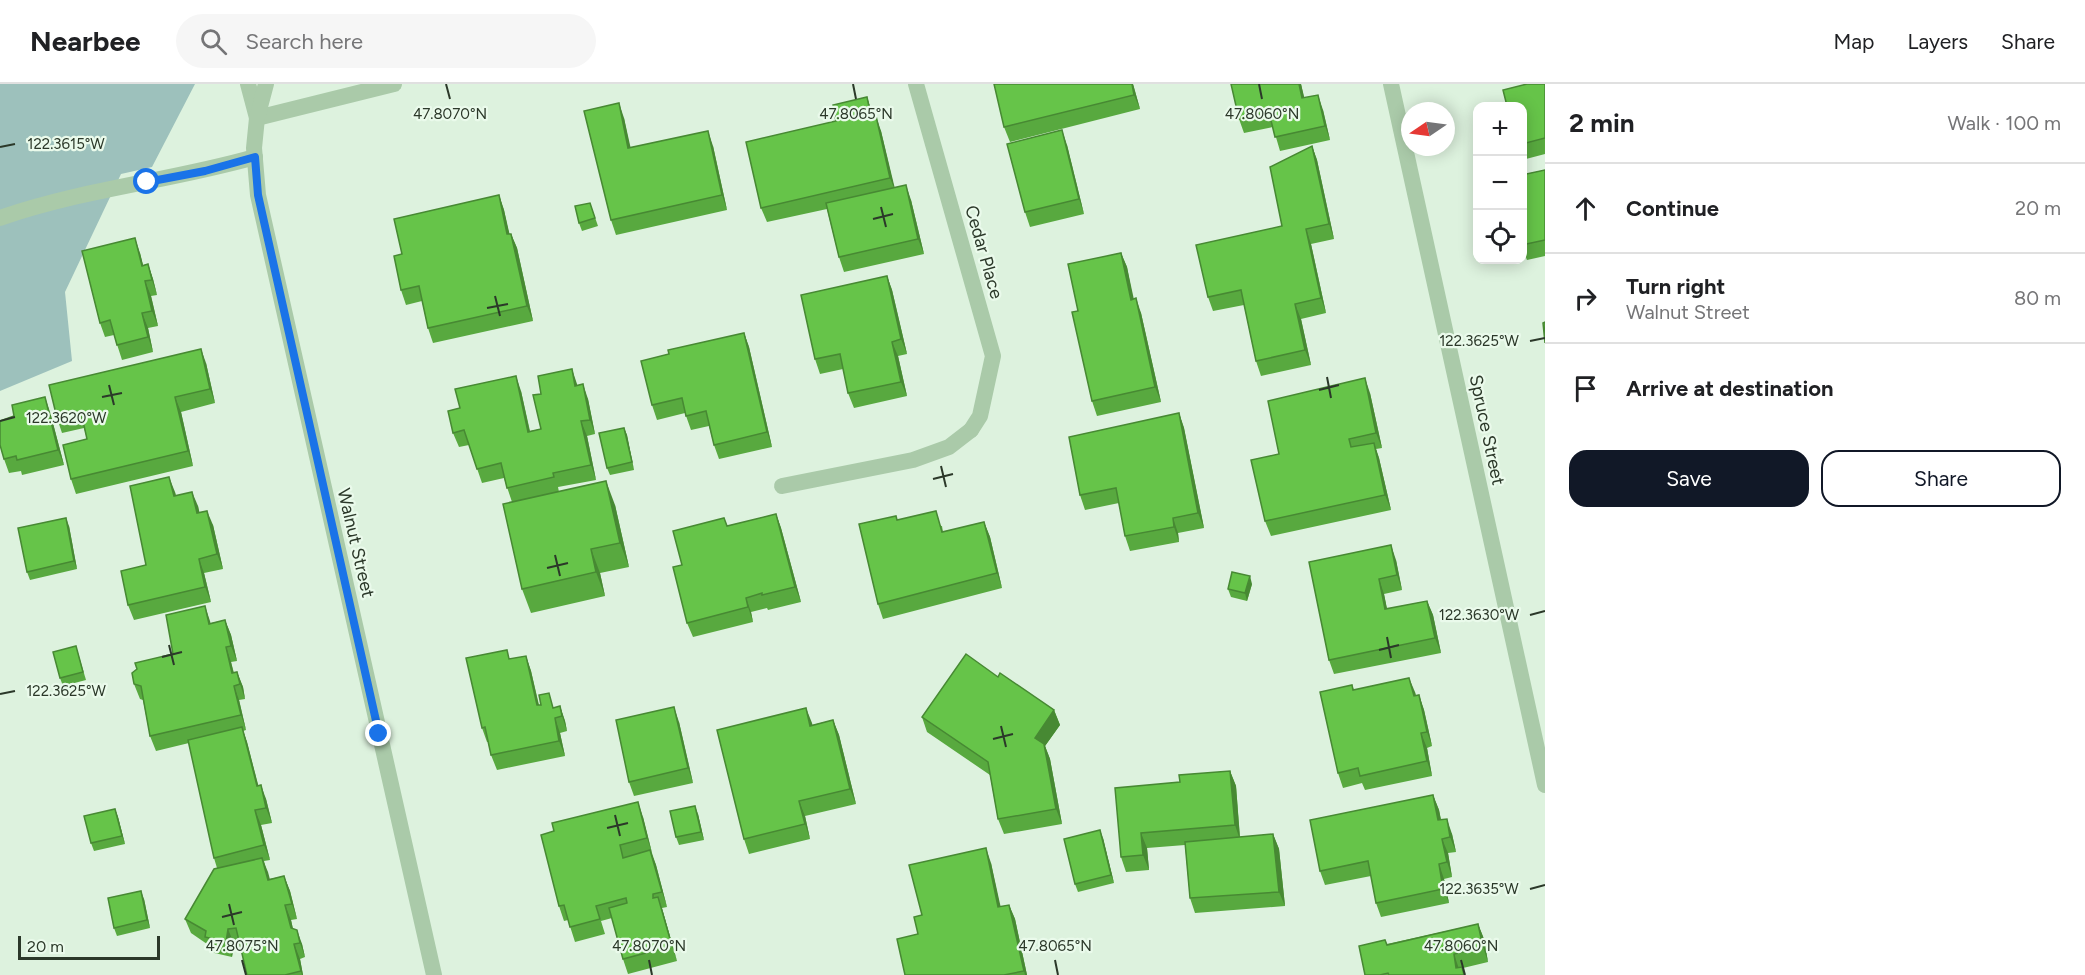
<!DOCTYPE html>
<html lang="en">
<head>
<meta charset="utf-8">
<style>
  :root { --surface:#fff; --page:#f6f6f6; --text:#202124; --muted:#757577; --line:#e0e0e0; --accent:#111827 }
  body { margin:0; font-family:Figtree,sans-serif; background:var(--page); color:var(--text) }
  .controls { position:absolute; right:18px; top:18px; display:grid; overflow:hidden; border-radius:12px; box-shadow:0 3px 15px #0003 }
  .controls button { width:54px; height:54px; display:grid; place-items:center; padding:0; border:0; border-bottom:2px solid var(--line); background:var(--surface); color:var(--text); font:30px sans-serif }
  .compass { position:absolute; left:1401px; top:18px; width:54px; height:54px; border-radius:50%; background:var(--surface); box-shadow:0 3px 15px #0003; rotate:257deg }
  .scale { position:absolute; left:18px; bottom:15px; width:142px; box-sizing:border-box; padding-left:6px; border:3px solid #2b3829; border-top:0; font-size:16px; line-height:21px; white-space:nowrap; color:#2b3829; -webkit-text-stroke:4px #eafaeb; paint-order:stroke }
  .stop { position:absolute; width:18px; height:18px; margin:-14px; border:4px solid #1a73e8; border-radius:50%; background:#fff }
  .stop.end { background:#1a73e8; border-color:#fff; box-shadow:0 2px 6px #0008 }
  .list { margin:0; padding:0; list-style:none }
  h2 { display:flex; justify-content:space-between; align-items:center; height:78px; margin:0; padding:0 24px; font-size:26px }
  h2 small { font-size:20px; font-weight:400; color:var(--muted) }
  .list li { display:grid; grid-template-columns:39px 1fr auto; gap:18px; align-items:center; box-sizing:border-box; height:90px; padding:0 24px; border-top:2px solid var(--line) }
  .list b { display:block; font-size:22px; white-space:nowrap }
  .list p { margin:0; font-size:20px; white-space:nowrap; color:var(--muted) }
  .list em { font-size:20px; font-style:normal; color:var(--muted) }
  .actions { display:flex; gap:12px; padding:18px 24px }
  .actions a { flex:1; padding:14px 0; border:2px solid var(--accent); border-radius:18px; text-align:center; font-size:21px; color:var(--accent) }
  .actions .main { background:var(--accent); color:#fff }
  .icon { flex:none; width:33px; height:33px; fill:none; stroke:currentColor; stroke-width:2; stroke-linecap:round; stroke-linejoin:round }
  .map { position:relative; flex:none; width:1545px; height:891px; overflow:hidden }
  header { display:flex; align-items:center; gap:36px; box-sizing:border-box; height:84px; padding:0 30px; background:var(--surface); border-bottom:2px solid var(--line) }
  header strong { font-size:28px }
  nav { display:flex; gap:33px; margin-inline-start:auto; font-size:21px }
  .search { width:420px; height:54px; background:var(--page); display:flex; align-items:center; gap:15px; box-sizing:border-box; padding:0 21px; border-radius:33px; color:var(--muted); font-size:22px }
  main { display:flex }
  aside { flex:1; background:var(--surface) }
  .map>svg:first-child { display:block }
  .green { fill:#9dc1bc }
  .lines { fill:none; stroke-linecap:round; stroke-linejoin:round }
  .service { stroke:#aacaa9; stroke-width:16 }
  .minor { stroke:#aacaa9; stroke-width:16 }
  .tertiary { stroke:#aacaa9; stroke-width:16 }
  .wall { fill:#58a93f }
  .shaded-wall { fill:#478933 }
  .building { fill:#66c449; stroke:#478933; stroke-width:1.5 }
  .route { stroke:#1a73e8; stroke-width:8 }
  .ticks { fill:none; stroke:#2b3829; stroke-width:2 }
  .labels { text-anchor:middle; dominant-baseline:central; stroke-width:4.5; stroke-linejoin:round; paint-order:stroke }
  .street-label { font-size:18px; fill:#2b3829; stroke:#eafaeb }
  .ticks-label { font-size:15px; text-anchor:middle; fill:#2b3829; stroke:#eafaeb; stroke-width:4.5; stroke-linejoin:round; paint-order:stroke }
</style>
</head>
<body>
<header>
<strong>Nearbee</strong>
<div class="search"><svg class="icon" aria-label="search" viewBox="0 0 24 24"><circle cx="10" cy="10" r="6"/><path d="M15 15l6 6"/></svg>Search here</div>
<nav><a>Map</a><a>Layers</a><a>Share</a></nav>
</header>
<main>
<div class="map">
<svg width="1545" height="891" viewBox="0 0 1545 891">
  <rect width="100%" height="100%" fill="#ddf2de"/>
  <polygon class="green" points="0,0 195,0 152,83 121,90 65,208 72,277 0,307"/>
  <g class="lines">
    <g class="service">
      <polyline points="248,0 257,34"/>
      <path d="M0,134C83,105 171,97 255,73"/>
      <polyline points="782,402 913,376 949,363 971,346"/>
    </g>
    <g class="minor">
      <polyline points="916,0 993,272 980,332 971,346"/>
      <polyline points="1391,0 1545,701"/>
      <polyline points="257,34 394,0"/>
    </g>
    <polyline class="tertiary" points="266,0 257,34 254,64 258,111 434,891"/>
  </g>
  <g class="wall">
    <polygon points="1133,0 1140,25 1010,58 1004,43"/>
    <polygon points="1231,0 1301,0 1304,14 1323,26 1330,56 1280,67 1273,43 1244,49 1239,35"/>
    <polygon points="1545,0 1545,70 1522,76 1522,22"/>
    <polygon points="867,13 873,33 881,47 894,103 911,116 924,170 844,188 839,173 827,125 767,138 761,124 836,37"/>
    <polygon points="624,34 630,64 713,62 727,126 616,151 611,136"/>
    <polygon points="1067,61 1084,130 1030,143 1025,128"/>
    <polygon points="1312,62 1317,76 1334,155 1311,160 1326,229 1301,235 1311,281 1261,292 1256,277 1244,221 1213,227 1208,213 1282,142"/>
    <polygon points="1545,86 1545,172 1527,176 1522,164 1522,91"/>
    <polygon points="499,111 504,126 509,150 511,150 517,164 533,237 433,259 428,244 422,217 406,221 401,206 402,170"/>
    <polygon points="590,119 598,142 582,147 579,139"/>
    <polygon points="140,169 143,181 148,180 153,195 157,211 151,212 158,242 148,244 153,268 122,276 114,251 105,253 100,239"/>
    <polygon points="1121,169 1127,183 1133,215 1141,229 1161,318 1097,332 1092,317 1078,227"/>
    <polygon points="887,192 892,206 907,270 898,272 907,312 854,324 848,309 843,285 820,290 815,275"/>
    <polygon points="744,249 749,263 772,363 719,375 714,361 709,342 691,346 685,329 657,336 652,321 669,270"/>
    <polygon points="206,279 215,319 181,328 193,382 76,410 71,395 87,355 84,344 62,349 57,334"/>
    <polygon points="578,301 588,315 595,350 587,352 596,396 558,403 559,408 615,421 629,483 600,489 605,512 531,529 522,505 512,418 504,394 482,399 469,361 459,363 453,349 460,324 521,307 530,347 541,345"/>
    <polygon points="1370,309 1382,364 1376,365 1379,374 1391,426 1271,452 1265,437 1279,370"/>
    <polygon points="50,328 64,381 22,391 21,387 9,389 4,375"/>
    <polygon points="1179,329 1184,344 1204,444 1178,449 1179,458 1130,467 1125,452 1119,419 1085,426 1080,411"/>
    <polygon points="624,344 627,351 634,386 610,391 607,384"/>
    <polygon points="175,408 176,412 198,422 199,429 213,441 223,485 204,489 211,518 134,536 128,521 146,481"/>
    <polygon points="776,430 781,444 801,518 768,526 767,524 751,528 753,538 693,553 687,539 682,481 727,442"/>
    <polygon points="896,432 897,436 942,442 943,448 984,438 990,453 1002,504 883,535 878,520"/>
    <polygon points="69,442 77,485 30,496 27,488"/>
    <polygon points="1396,476 1402,506 1384,510 1387,525 1427,517 1433,531 1441,569 1334,590 1329,576 1309,478"/>
    <polygon points="1252,500 1247,517 1231,513 1228,505"/>
    <polygon points="225,536 231,551 237,577 231,578 234,589 237,588 243,603 245,615 239,616 246,646 243,647 247,658 258,701 266,715 272,739 261,741 270,776 264,777 269,795 284,792 290,807 297,835 291,836 293,845 302,860 305,873 300,875 303,891 247,891 240,859 234,860 232,873 210,868 207,860 191,849 185,835 217,784 214,774 189,659 156,667 150,652 143,616 140,615 134,600 173,570 211,539"/>
    <polygon points="76,562 86,596 63,602 60,594"/>
    <polygon points="526,572 531,587 539,621 554,624 560,622 565,637 567,647 560,649 565,672 497,686 491,671 488,658 487,658 482,644 510,575"/>
    <polygon points="998,593 1054,626 1060,641 1045,662 1050,675 1062,740 1004,750 998,735 990,691 927,648 922,633"/>
    <polygon points="1352,601 1354,606 1415,608 1416,612 1419,611 1424,626 1432,662 1427,664 1432,692 1365,706 1362,699 1343,704 1338,689"/>
    <polygon points="833,636 839,651 856,720 805,732 810,755 749,770 744,755 812,641"/>
    <polygon points="679,638 693,699 634,712 629,698"/>
    <polygon points="1230,687 1236,702 1240,753 1273,750 1279,765 1285,822 1195,829 1190,814 1185,761 1147,764 1149,786 1126,788 1121,773 1180,698"/>
    <polygon points="1433,711 1439,726 1441,736 1452,750 1456,768 1448,769 1452,793 1444,795 1449,819 1381,833 1376,819 1371,792 1325,801 1320,787"/>
    <polygon points="115,725 118,733 125,760 94,767 91,759"/>
    <polygon points="698,730 704,756 679,761 676,753"/>
    <polygon points="643,733 652,769 656,781 667,823 662,824 677,877 628,890 623,875 612,834 601,837 605,850 575,858 568,836 564,837 559,822"/>
    <polygon points="1103,754 1114,799 1078,808 1075,800"/>
    <polygon points="991,779 1000,823 1009,821 1015,835 1027,891 905,891 918,850 922,831"/>
    <polygon points="144,815 150,844 117,852 114,844"/>
    <polygon points="1478,840 1484,855 1488,878 1463,884 1465,891 1365,891 1387,860"/>
  </g>
  <g class="shaded-wall">
    <polygon points="1132,0 1133,0 1140,25 1134,11"/>
    <polygon points="1299,0 1301,0 1308,29 1302,14"/>
    <polygon points="1318,11 1323,26 1330,56 1325,42"/>
    <polygon points="867,13 872,28 877,48 871,33"/>
    <polygon points="619,19 624,34 634,79 628,64"/>
    <polygon points="876,32 881,47 896,109 890,94"/>
    <polygon points="1062,46 1067,61 1084,130 1079,115"/>
    <polygon points="708,47 713,62 727,126 722,111"/>
    <polygon points="1312,62 1317,76 1334,155 1329,140"/>
    <polygon points="906,101 911,116 924,170 918,155"/>
    <polygon points="499,111 504,126 513,165 507,150"/>
    <polygon points="1306,145 1311,160 1326,229 1321,214"/>
    <polygon points="511,150 517,164 533,237 527,222"/>
    <polygon points="135,154 140,169 147,197 142,182"/>
    <polygon points="1121,169 1127,183 1137,230 1131,216"/>
    <polygon points="148,180 153,195 157,211 152,196"/>
    <polygon points="887,192 892,206 907,270 901,255"/>
    <polygon points="145,197 151,212 158,242 152,227"/>
    <polygon points="1136,214 1141,229 1161,318 1155,303"/>
    <polygon points="1295,220 1301,235 1311,281 1305,266"/>
    <polygon points="142,229 148,244 153,268 148,253"/>
    <polygon points="744,249 749,263 772,363 767,348"/>
    <polygon points="892,258 898,272 907,312 901,298"/>
    <polygon points="201,265 206,279 215,319 210,305"/>
    <polygon points="572,285 577,300 580,317 575,302"/>
    <polygon points="516,292 521,307 533,363 528,348"/>
    <polygon points="1365,294 1370,309 1382,364 1376,349"/>
    <polygon points="583,300 588,315 595,350 590,336"/>
    <polygon points="45,313 50,328 64,381 58,366"/>
    <polygon points="175,313 181,328 193,382 188,367"/>
    <polygon points="1179,329 1184,344 1204,444 1198,429"/>
    <polygon points="581,337 587,352 596,396 591,381"/>
    <polygon points="624,344 627,351 634,386 632,378"/>
    <polygon points="1374,359 1379,374 1391,426 1385,411"/>
    <polygon points="169,393 175,408 179,427 174,412"/>
    <polygon points="606,397 615,421 629,483 620,459"/>
    <polygon points="192,408 198,422 203,444 197,429"/>
    <polygon points="207,427 213,441 223,485 217,470"/>
    <polygon points="776,430 781,444 801,518 795,503"/>
    <polygon points="66,434 69,442 77,485 74,477"/>
    <polygon points="1173,434 1178,449 1179,458 1174,443"/>
    <polygon points="984,438 990,453 1002,504 997,489"/>
    <polygon points="1391,461 1396,476 1402,506 1397,491"/>
    <polygon points="591,465 600,489 605,512 596,488"/>
    <polygon points="199,475 204,489 211,518 205,503"/>
    <polygon points="1250,492 1252,500 1247,517 1245,509"/>
    <polygon points="1379,495 1384,510 1390,540 1385,525"/>
    <polygon points="746,514 751,528 753,538 748,523"/>
    <polygon points="1427,517 1433,531 1441,569 1435,554"/>
    <polygon points="205,522 210,537 214,554 209,540"/>
    <polygon points="225,536 231,551 237,577 231,562"/>
    <polygon points="226,563 231,578 237,604 232,589"/>
    <polygon points="526,572 531,587 542,636 537,621"/>
    <polygon points="237,588 243,603 245,615 240,600"/>
    <polygon points="1409,594 1415,608 1419,627 1414,612"/>
    <polygon points="234,602 239,616 246,646 241,631"/>
    <polygon points="1419,611 1424,626 1432,662 1427,648"/>
    <polygon points="560,622 565,637 567,647 562,632"/>
    <polygon points="674,623 679,638 693,699 688,684"/>
    <polygon points="806,624 812,639 816,656 810,642"/>
    <polygon points="1054,626 1060,641 1045,662 1050,675 1062,740 1056,725 1035,654"/>
    <polygon points="555,634 560,649 565,672 559,657"/>
    <polygon points="833,636 839,651 856,720 850,705"/>
    <polygon points="242,643 247,658 262,716 257,702"/>
    <polygon points="1421,649 1427,664 1432,692 1427,677"/>
    <polygon points="1230,687 1236,702 1240,756 1235,741"/>
    <polygon points="261,701 266,715 272,739 266,724"/>
    <polygon points="1433,711 1439,726 1444,751 1438,736"/>
    <polygon points="799,717 805,732 810,755 805,740"/>
    <polygon points="638,718 643,733 652,769 647,754"/>
    <polygon points="695,722 698,730 704,756 701,748"/>
    <polygon points="115,725 118,733 125,760 122,752"/>
    <polygon points="255,726 261,741 270,776 264,761"/>
    <polygon points="1447,735 1452,750 1456,768 1450,753"/>
    <polygon points="1100,746 1103,754 1114,799 1111,791"/>
    <polygon points="1141,749 1147,764 1149,786 1143,771"/>
    <polygon points="1273,750 1279,765 1285,822 1279,808"/>
    <polygon points="1442,755 1448,769 1452,793 1447,778"/>
    <polygon points="986,764 991,779 1004,838 998,823"/>
    <polygon points="650,766 656,781 667,823 662,808"/>
    <polygon points="262,774 268,788 274,811 268,796"/>
    <polygon points="1439,780 1444,795 1449,819 1443,805"/>
    <polygon points="284,792 290,807 297,835 292,820"/>
    <polygon points="141,807 144,815 150,844 147,836"/>
    <polygon points="658,813 663,828 677,877 672,862"/>
    <polygon points="285,821 291,836 296,859 291,844"/>
    <polygon points="1009,821 1015,835 1027,891 1025,891 1024,887"/>
    <polygon points="1478,840 1484,855 1488,878 1483,863"/>
    <polygon points="228,845 234,860 232,873 226,858"/>
    <polygon points="297,846 302,860 305,873 300,859"/>
    <polygon points="294,860 300,875 303,891 302,891 301,887"/>
    <polygon points="1454,870 1459,885 1456,884"/>
  </g>
  <g class="building">
    <polygon points="994,0 1132,0 1134,11 1004,43"/>
    <polygon points="1231,0 1299,0 1302,14 1318,11 1325,42 1275,53 1269,28 1239,35"/>
    <polygon points="1527,0 1545,0 1545,54 1522,60 1522,22 1507,22 1503,6"/>
    <polygon points="867,13 871,33 876,32 890,94 761,124 746,58 836,37 833,21"/>
    <polygon points="619,19 628,64 708,47 722,111 611,136 584,27"/>
    <polygon points="1062,46 1079,115 1025,128 1007,60"/>
    <polygon points="1312,62 1329,140 1306,145 1321,214 1295,220 1305,266 1256,277 1241,206 1208,213 1196,161 1282,142 1270,83"/>
    <polygon points="1545,86 1545,156 1522,161 1522,91"/>
    <polygon points="906,101 918,155 839,173 826,119"/>
    <polygon points="499,111 507,150 511,150 527,222 428,244 419,202 401,206 394,172 402,170 394,135"/>
    <polygon points="590,119 595,134 579,139 575,122"/>
    <polygon points="135,154 142,182 148,180 152,196 145,197 152,227 142,229 148,253 117,261 110,236 100,239 82,167"/>
    <polygon points="1121,169 1131,216 1136,214 1155,303 1092,317 1072,228 1078,227 1068,180"/>
    <polygon points="887,192 901,255 892,258 901,298 848,309 840,270 815,275 801,211"/>
    <polygon points="1545,238 1545,259 1543,239"/>
    <polygon points="744,249 767,348 714,361 706,327 686,332 682,314 652,321 641,277 669,270 668,266"/>
    <polygon points="201,265 210,305 175,313 188,367 71,395 63,361 87,355 81,328 57,334 49,301"/>
    <polygon points="572,285 575,302 583,300 590,336 581,337 591,381 553,389 554,393 507,404 501,379 477,385 464,346 453,349 448,327 460,324 455,305 516,292 528,348 541,345 533,311 541,310 538,292"/>
    <polygon points="1365,294 1376,349 1349,355 1351,363 1374,359 1385,411 1265,437 1251,376 1279,370 1268,317"/>
    <polygon points="45,313 58,366 17,376 16,372 4,375 0,361 0,337 14,332 12,321"/>
    <polygon points="1179,329 1198,429 1173,434 1174,443 1125,452 1116,404 1080,411 1069,353"/>
    <polygon points="624,344 632,378 607,384 599,349"/>
    <polygon points="169,393 174,412 192,408 197,429 207,427 217,470 199,475 205,503 128,521 121,487 146,481 130,402"/>
    <polygon points="606,397 620,459 591,465 596,488 522,505 503,420"/>
    <polygon points="936,427 942,448 984,438 997,489 878,520 859,440 896,432 897,436"/>
    <polygon points="776,430 795,503 762,511 762,509 746,514 748,523 687,539 673,483 682,481 673,447 724,434 727,442"/>
    <polygon points="66,434 74,477 27,488 18,444"/>
    <polygon points="1391,461 1397,491 1379,495 1385,525 1427,517 1435,554 1329,576 1309,478"/>
    <polygon points="1232,488 1250,492 1245,509 1228,505"/>
    <polygon points="205,522 209,540 225,536 231,562 226,563 232,589 237,588 240,600 234,602 241,631 150,652 141,602 134,600 132,589 137,585 135,579 173,570 166,531"/>
    <polygon points="76,562 83,588 60,594 53,568"/>
    <polygon points="507,566 509,575 526,572 537,621 541,621 539,611 549,609 553,624 560,622 562,632 555,634 559,657 491,671 485,643 482,644 466,574"/>
    <polygon points="966,570 998,593 1000,589 1054,626 1035,654 1044,660 1056,725 998,735 988,678 922,633"/>
    <polygon points="1409,594 1414,612 1419,611 1427,648 1421,649 1427,677 1360,692 1358,684 1338,689 1320,608 1352,601 1353,606"/>
    <polygon points="674,623 688,684 629,698 616,636"/>
    <polygon points="806,624 810,642 833,636 850,705 799,717 805,740 744,755 717,646"/>
    <polygon points="242,643 257,702 261,701 266,724 255,726 264,761 214,774 188,656"/>
    <polygon points="1230,687 1235,741 1141,749 1143,771 1121,773 1115,704 1180,698 1179,691"/>
    <polygon points="1433,711 1438,736 1447,735 1450,753 1442,755 1447,778 1439,780 1443,805 1376,819 1368,777 1320,787 1310,736"/>
    <polygon points="638,718 647,754 620,761 623,774 650,766 662,808 653,810 653,814 658,813 672,862 623,875 609,824 627,819 626,814 596,822 600,835 570,843 564,821 559,822 541,751 554,747 552,739"/>
    <polygon points="695,722 701,748 676,753 670,727"/>
    <polygon points="115,725 122,752 91,759 84,732"/>
    <polygon points="1100,746 1111,791 1075,800 1064,755"/>
    <polygon points="1273,750 1279,808 1190,814 1185,758"/>
    <polygon points="986,764 998,823 1009,821 1024,887 1004,891 905,891 897,855 918,850 914,833 922,831 909,781"/>
    <polygon points="262,774 268,796 284,792 292,820 285,821 291,844 297,846 300,859 294,860 301,887 285,891 247,891 236,844 228,845 226,858 205,853 206,847 185,835 214,785"/>
    <polygon points="141,807 147,836 114,844 108,814"/>
    <polygon points="1478,840 1483,863 1454,870 1456,884 1462,883 1464,891 1389,891 1388,889 1380,891 1365,891 1359,862 1385,856 1387,861"/>
  </g>
  <g class="lines">
    <polyline class="route" points="147,98 205,87 255,73 258,111 379,650"/>
  </g>
  <path class="ticks" d="M446,0L450,15M853,0L856,15M1259,0L1262,15M0,63L15,60M881,123L886,143M873,135L893,130M495,212L500,232M487,224L508,220M1530,257L1545,254M1327,293L1331,314M109,301L114,321M1319,306L1339,301M102,313L122,309M0,337L15,333M941,382L946,403M933,395L953,390M555,471L560,492M547,484L568,479M1530,531L1545,527M1387,553L1391,574M169,561L174,581M1379,566L1399,561M162,573L182,568M0,610L15,607M1001,642L1006,663M993,655L1013,650M615,731L620,752M607,744L628,739M1530,805L1545,801M229,820L234,841M222,833L242,828M242,876L246,891M649,876L652,891M1055,876L1058,891M1461,876L1465,891"/>
  <g class="labels">
    <g class="street-label">
      <text transform="translate(984 168) rotate(74)">Cedar Place</text>
      <text transform="translate(1487 346) rotate(78)">Spruce Street</text>
      <text transform="translate(356 459) rotate(77)">Walnut Street</text>
    </g>
  </g>
  <g class="ticks-label">
    <text x="450" y="35">47.8070°N</text>
    <text x="856" y="35">47.8065°N</text>
    <text x="1262" y="35">47.8060°N</text>
    <text x="66" y="65">122.3615°W</text>
    <text x="1479" y="262">122.3625°W</text>
    <text x="66" y="339">122.3620°W</text>
    <text x="1479" y="536">122.3630°W</text>
    <text x="66" y="612">122.3625°W</text>
    <text x="1479" y="810">122.3635°W</text>
    <text x="242" y="867">47.8075°N</text>
    <text x="649" y="867">47.8070°N</text>
    <text x="1055" y="867">47.8065°N</text>
    <text x="1461" y="867">47.8060°N</text>
  </g>
</svg>
<div class="controls">
<button>+</button>
<button>−</button>
<button><svg class="icon" aria-label="locate" viewBox="0 0 24 24"><circle cx="12" cy="12" r="6"/><path d="M12 2v4M12 18v4M2 12h4M18 12h4"/></svg></button>
</div>
<svg class="compass" viewBox="-18 -18 36 36"><path d="M0-13l5 13h-10z" fill="#e53935"/><path d="M0 13l5-13h-10z" fill="#757577"/></svg>
<div class="scale">20 m</div>
<div class="stop" style="left:147px;top:98px"></div>
<div class="stop end" style="left:379px;top:650px"></div>
</div>
<aside>
<h2>2 min<small>Walk · 100 m</small></h2>
<ul class="list">
<li><svg class="icon" aria-label="ahead" viewBox="0 0 24 24"><path d="M12 20V5M6 11l6-6 6 6"/></svg><div><b>Continue</b></div><em>20 m</em></li>
<li><svg class="icon" aria-label="right" viewBox="0 0 24 24"><path d="M7 20v-9h11M14 6l5 5-5 5"/></svg><div><b>Turn right</b><p>Walnut Street</p></div><em>80 m</em></li>
<li><svg class="icon" aria-label="arrive" viewBox="0 0 24 24"><path d="M6 21V4h12l-3 4 3 4H6"/></svg><div><b>Arrive at destination</b></div></li>
</ul>
<div class="actions"><a class="main">Save</a><a>Share</a></div>
</aside>
</main>
</body>
</html>
